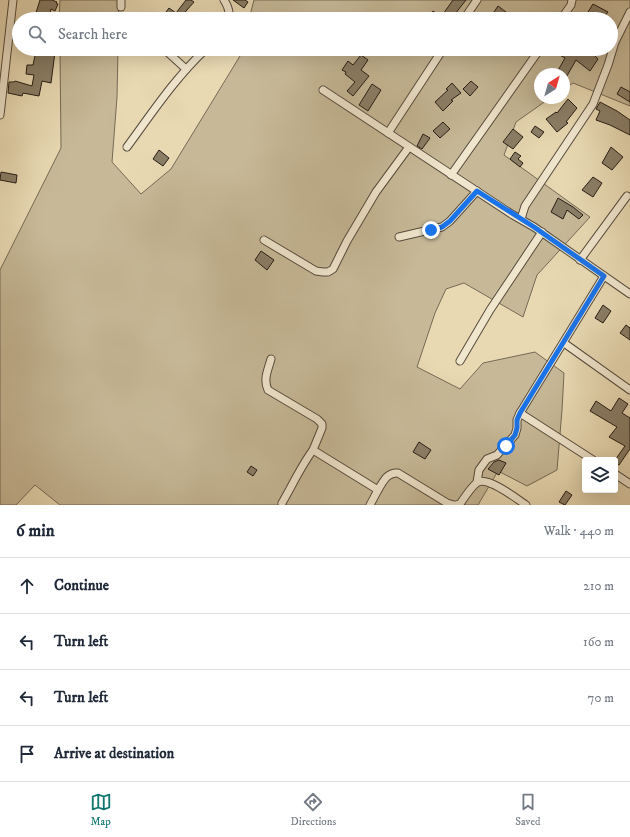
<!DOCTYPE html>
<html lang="en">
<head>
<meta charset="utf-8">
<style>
  :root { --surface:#fff; --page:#f6f6f7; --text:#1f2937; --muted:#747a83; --line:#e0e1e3; --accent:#0f766e }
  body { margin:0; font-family:"IM FELL DW Pica",serif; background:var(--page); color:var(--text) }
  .controls { position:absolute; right:12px; bottom:12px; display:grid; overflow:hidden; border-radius:4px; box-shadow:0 4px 16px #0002 }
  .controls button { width:36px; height:36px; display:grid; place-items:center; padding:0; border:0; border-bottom:1px solid var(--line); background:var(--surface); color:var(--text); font:20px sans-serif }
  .compass { position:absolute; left:534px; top:68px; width:36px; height:36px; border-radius:50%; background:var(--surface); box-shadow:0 4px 16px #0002; rotate:37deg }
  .stop { position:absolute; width:12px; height:12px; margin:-9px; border:3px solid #1a73e8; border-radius:50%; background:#fff }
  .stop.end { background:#1a73e8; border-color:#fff; box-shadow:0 1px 4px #0008 }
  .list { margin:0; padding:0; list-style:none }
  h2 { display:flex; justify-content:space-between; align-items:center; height:52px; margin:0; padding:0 16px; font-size:17px }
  h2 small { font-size:13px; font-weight:400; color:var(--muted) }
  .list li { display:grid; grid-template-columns:26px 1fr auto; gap:12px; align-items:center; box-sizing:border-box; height:56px; padding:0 16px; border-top:1px solid var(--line) }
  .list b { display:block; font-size:15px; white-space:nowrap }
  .list em { font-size:13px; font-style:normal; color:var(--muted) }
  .icon { flex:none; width:22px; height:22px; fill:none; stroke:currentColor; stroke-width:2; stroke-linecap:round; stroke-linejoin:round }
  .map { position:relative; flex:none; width:630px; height:505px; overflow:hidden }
  .search { position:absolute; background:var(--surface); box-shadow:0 4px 16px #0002; left:12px; right:12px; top:12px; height:44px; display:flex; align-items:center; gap:10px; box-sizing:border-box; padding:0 14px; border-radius:22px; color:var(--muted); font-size:15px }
  .sheet { height:276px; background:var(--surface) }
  nav { display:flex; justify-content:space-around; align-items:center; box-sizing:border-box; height:56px; border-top:1px solid var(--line); background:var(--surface); font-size:11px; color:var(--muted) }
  nav a { display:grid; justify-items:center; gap:2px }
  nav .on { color:var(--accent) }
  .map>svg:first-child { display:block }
  .green { fill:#c7b998; stroke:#766a56 }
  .building { fill:#8a7e67; stroke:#251c14 }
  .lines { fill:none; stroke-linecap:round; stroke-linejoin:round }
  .minor-casing { stroke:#564b3c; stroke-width:9 }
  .minor { stroke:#f0e6ce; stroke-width:7 }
  .route { stroke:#1a73e8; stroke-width:5 }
</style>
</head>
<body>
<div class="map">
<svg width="630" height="505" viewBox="0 0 630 505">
  <rect width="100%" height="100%" fill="#e8d9b3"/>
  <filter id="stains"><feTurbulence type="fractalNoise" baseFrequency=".005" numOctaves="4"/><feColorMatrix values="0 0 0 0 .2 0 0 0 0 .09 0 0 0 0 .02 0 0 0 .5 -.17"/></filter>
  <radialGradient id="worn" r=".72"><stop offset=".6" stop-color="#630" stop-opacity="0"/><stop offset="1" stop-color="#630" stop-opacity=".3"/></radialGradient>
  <g class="green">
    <polygon points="60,0 119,0 118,19 59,19"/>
    <polygon points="254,0 630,0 630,106 573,83 564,89 564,74 540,74 540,98 550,98 516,122 504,155 590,217 537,275 523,317 464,283 446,289 435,313 417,367 460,389 483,363 535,352 564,373 562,410 557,470 527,486 498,471 478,505 60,505 35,485 16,505 0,505 0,270 61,148 60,49 118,49 117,97 112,162 141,194 171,169 240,56 242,49 611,49 611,19 249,19"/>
  </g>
  <g class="building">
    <polygon points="40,0 52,0 57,2 56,3 58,4 55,11 51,9 49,19 34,19"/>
    <polygon points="186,0 191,0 194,2 179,19 164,19 165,17 163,16 169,8 176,13"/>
    <polygon points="233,0 245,0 248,2 244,8"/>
    <polygon points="453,0 466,0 451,19 428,19 433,11 441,17"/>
    <polygon points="593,4 608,12 602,19 600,19 588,12"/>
    <polygon points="498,6 506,12 502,18 494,12"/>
    <polygon points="549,49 579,49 587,54 589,50 598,59 590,71 576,60 564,81 564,74 556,74 565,58"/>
    <polygon points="36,51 47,53 47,51 55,52 51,83 42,81 39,96 23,93 22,96 8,93 9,82 14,82 15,81 32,86 34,75 26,74 27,65 33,65"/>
    <polygon points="361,55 368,60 361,70 369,76 353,96 347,91 355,82 345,74 346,72 342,70 348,61 353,65"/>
    <polygon points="471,81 478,87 470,96 463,89"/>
    <polygon points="452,83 461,93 451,100 453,101 443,111 435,102 448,90 446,89"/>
    <polygon points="372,84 381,90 368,111 359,105"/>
    <polygon points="621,87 630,92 630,102 617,94"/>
    <polygon points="568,99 577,108 566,122 568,123 557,132 546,119 556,112 557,113"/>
    <polygon points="600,102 617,111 630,120 630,135 610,125 596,120 600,111 596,109"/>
    <polygon points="443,122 450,129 440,138 433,131"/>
    <polygon points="535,126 544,132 539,138 531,132"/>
    <polygon points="513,129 523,137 513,149 503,142"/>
    <polygon points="423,134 430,138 422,149 417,146"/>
    <polygon points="611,147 623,157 612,170 602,163"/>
    <polygon points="159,150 169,158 163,166 153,159"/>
    <polygon points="515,152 521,156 518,159 523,163 520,167 510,159"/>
    <polygon points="1,172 17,175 16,183 0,180"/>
    <polygon points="593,177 602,183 593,197 582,190"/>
    <polygon points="558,198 573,207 583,215 579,219 567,210 563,219 551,212"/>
    <polygon points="261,251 274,260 267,270 255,260"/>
    <polygon points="603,305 611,311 603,323 595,318"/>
    <polygon points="626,325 630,328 630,340 620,333"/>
    <polygon points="619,398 628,404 622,413 630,418 630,449 619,465 615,463 615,460 625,446 609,437 617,427 590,411 596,401 611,411"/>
    <polygon points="419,442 431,450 425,459 413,452"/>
    <polygon points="499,460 506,463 499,475 488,469 494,462"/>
    <polygon points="251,466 257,470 253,476 247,472"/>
    <polygon points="566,491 572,495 565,505 559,502"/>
  </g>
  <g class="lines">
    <g class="minor-casing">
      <g id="minor">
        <path d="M224,0C228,6 230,11 229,19"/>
        <polyline points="121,7 121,0"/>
        <polyline points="464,19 477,0"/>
        <polyline points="561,19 571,5 572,0"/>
        <polyline points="164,49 186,69"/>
        <polyline points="323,90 513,215 534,227 630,294"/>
        <polyline points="0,115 13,0"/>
        <polyline points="388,133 443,49"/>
        <path d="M127,147C152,113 175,78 206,49"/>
        <polyline points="451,175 540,49"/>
        <polyline points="521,219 525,206 593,104 608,65 615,42 630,12"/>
        <polyline points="399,237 442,227 450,221 477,191"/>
        <polyline points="264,240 316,271 323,272 328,272 333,269 347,241 376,192 409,147"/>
        <polyline points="580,260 627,196"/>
        <polyline points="564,343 630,390"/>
        <path d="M271,359C268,370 263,379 268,390L317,419L322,424V428L313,450L378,490C383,482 387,472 398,473L447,503L454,505"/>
        <polyline points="460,361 490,310 542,232"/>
        <polyline points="520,413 593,460"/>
        <polyline points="615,474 630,484"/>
        <polyline points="477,482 479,470 487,459 497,455 515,435 517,428 517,420 520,413 604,276"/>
        <path d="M282,503C292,486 301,466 313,450"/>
        <polyline points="370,505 378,490"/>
        <path d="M456,505L460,504C464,498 473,485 478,482C489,477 517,499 526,505"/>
      </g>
    </g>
    <use href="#minor" class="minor"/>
  </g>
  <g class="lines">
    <polyline class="route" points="431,230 442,227 450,221 477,191 534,227 604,276 520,413 517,420 517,428 515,435 506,446"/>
  </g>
  <rect width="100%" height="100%" filter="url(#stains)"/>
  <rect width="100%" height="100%" fill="url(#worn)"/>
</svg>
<div class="controls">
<button><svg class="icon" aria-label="layers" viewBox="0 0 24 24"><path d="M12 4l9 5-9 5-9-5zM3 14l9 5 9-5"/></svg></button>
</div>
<svg class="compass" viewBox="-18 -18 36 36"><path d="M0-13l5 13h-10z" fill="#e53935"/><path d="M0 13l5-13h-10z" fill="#747a83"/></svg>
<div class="stop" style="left:506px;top:446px"></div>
<div class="stop end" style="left:431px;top:230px"></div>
<div class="search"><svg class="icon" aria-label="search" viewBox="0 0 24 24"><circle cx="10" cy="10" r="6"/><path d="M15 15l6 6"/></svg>Search here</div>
</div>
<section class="sheet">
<h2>6 min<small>Walk · 440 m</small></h2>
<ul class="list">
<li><svg class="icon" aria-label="ahead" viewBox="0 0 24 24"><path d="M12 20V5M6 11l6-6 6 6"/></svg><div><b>Continue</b></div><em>210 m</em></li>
<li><svg class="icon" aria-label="left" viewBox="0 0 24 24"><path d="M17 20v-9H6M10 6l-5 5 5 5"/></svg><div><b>Turn left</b></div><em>160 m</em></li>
<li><svg class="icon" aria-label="left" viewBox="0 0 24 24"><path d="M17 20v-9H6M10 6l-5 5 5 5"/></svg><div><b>Turn left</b></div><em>70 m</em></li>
<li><svg class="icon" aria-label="arrive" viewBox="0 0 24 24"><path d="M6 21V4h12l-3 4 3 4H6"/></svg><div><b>Arrive at destination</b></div></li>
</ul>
</section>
<nav>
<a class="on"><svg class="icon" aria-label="map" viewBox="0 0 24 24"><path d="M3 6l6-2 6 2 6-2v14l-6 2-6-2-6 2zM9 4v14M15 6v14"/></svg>Map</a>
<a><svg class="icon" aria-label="directions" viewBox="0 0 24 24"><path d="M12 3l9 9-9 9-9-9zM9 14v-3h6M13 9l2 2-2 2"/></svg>Directions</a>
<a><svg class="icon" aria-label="saved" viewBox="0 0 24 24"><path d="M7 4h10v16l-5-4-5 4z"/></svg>Saved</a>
</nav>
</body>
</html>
